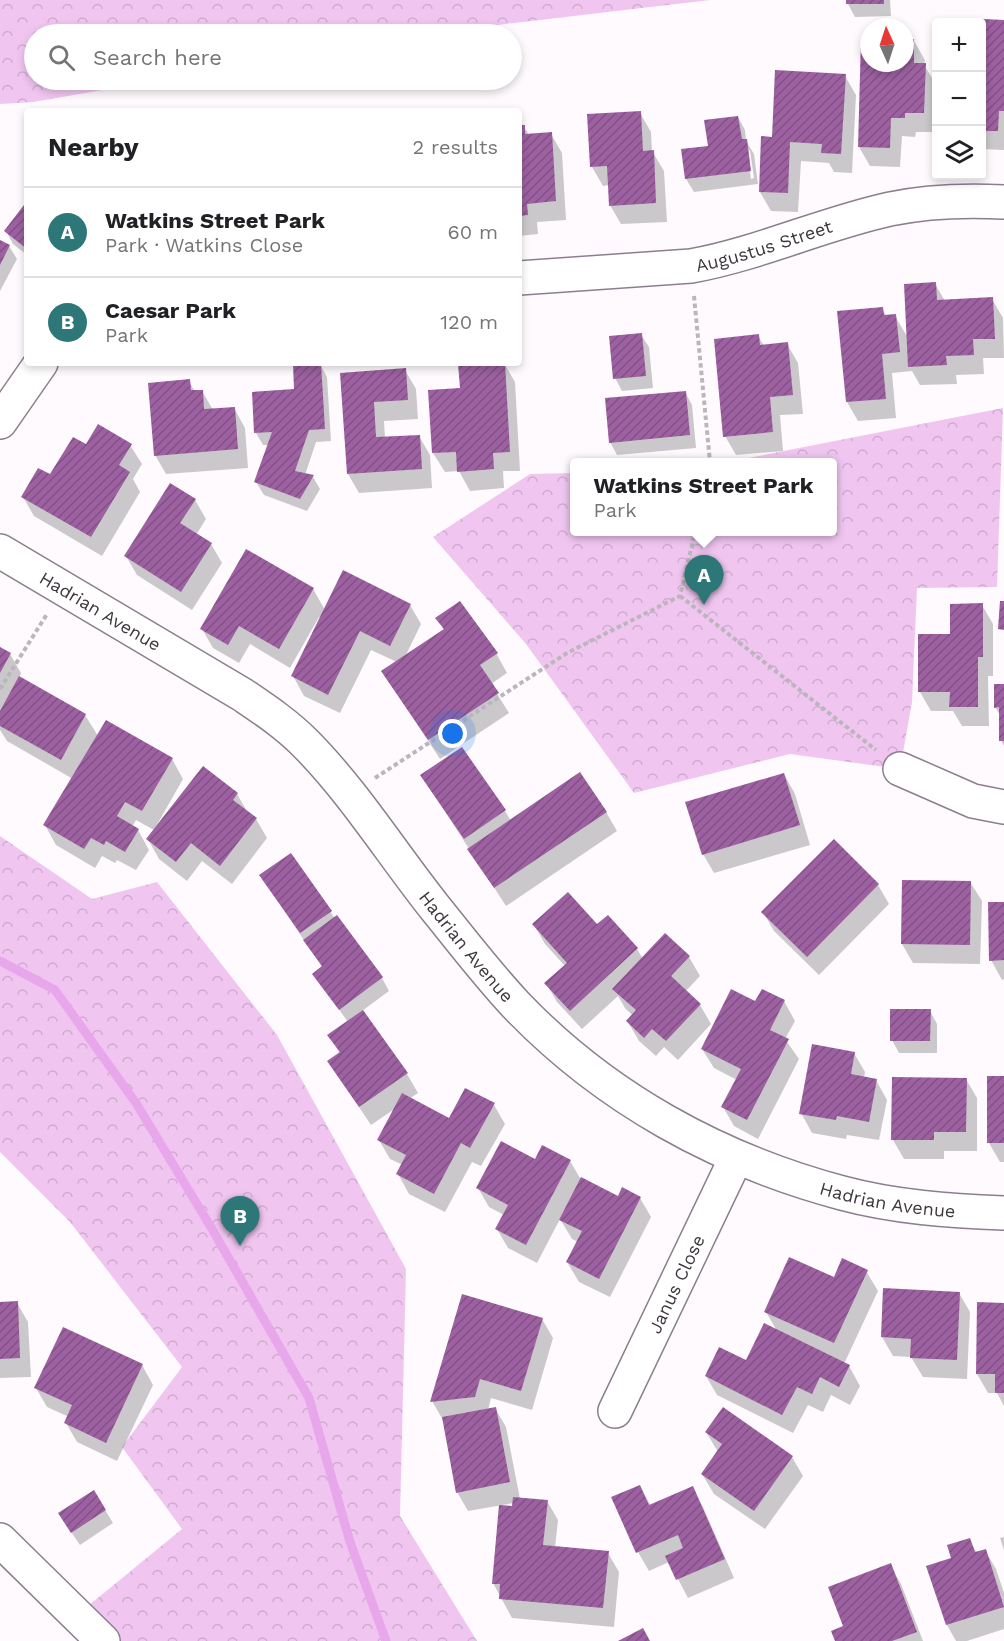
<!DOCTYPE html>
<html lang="en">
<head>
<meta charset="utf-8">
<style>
  :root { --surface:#fff; --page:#f2f2f2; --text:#202124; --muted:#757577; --line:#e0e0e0; --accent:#2d7778 }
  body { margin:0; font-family:"Work Sans",sans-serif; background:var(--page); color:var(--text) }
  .controls { position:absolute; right:18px; top:18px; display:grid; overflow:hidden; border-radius:6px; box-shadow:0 3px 9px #0003 }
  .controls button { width:54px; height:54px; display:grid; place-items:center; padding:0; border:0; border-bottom:2px solid var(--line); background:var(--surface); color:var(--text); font:30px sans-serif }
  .compass { position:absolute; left:860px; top:18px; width:54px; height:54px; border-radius:50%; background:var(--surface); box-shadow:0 3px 9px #0003; rotate:357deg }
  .you { position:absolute; left:453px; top:734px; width:21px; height:21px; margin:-15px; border:4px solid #fff; border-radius:50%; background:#1a73e8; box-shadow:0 0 0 9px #1a73e833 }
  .badge { display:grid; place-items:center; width:39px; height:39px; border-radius:50%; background:var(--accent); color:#fff; font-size:20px; font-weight:700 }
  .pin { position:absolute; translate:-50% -50px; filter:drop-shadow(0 2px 3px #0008) }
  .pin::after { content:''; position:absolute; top:32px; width:21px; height:18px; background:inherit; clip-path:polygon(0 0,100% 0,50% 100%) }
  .popup { position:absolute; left:570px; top:458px; width:267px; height:78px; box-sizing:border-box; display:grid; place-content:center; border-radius:6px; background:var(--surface); filter:drop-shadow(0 2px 4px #0005); font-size:20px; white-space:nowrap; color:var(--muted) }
  .popup b { font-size:22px; color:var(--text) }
  .popup::after { content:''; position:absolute; left:50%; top:100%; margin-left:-12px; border:12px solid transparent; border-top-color:var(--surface) }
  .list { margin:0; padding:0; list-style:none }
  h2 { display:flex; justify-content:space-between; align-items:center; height:78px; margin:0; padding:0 24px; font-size:26px }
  h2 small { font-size:20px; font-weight:400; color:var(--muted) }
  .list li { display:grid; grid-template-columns:39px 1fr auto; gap:18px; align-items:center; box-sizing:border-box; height:90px; padding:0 24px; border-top:2px solid var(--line) }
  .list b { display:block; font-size:22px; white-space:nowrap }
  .list p { margin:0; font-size:20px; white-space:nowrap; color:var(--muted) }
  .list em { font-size:20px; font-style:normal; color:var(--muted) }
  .icon { flex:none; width:33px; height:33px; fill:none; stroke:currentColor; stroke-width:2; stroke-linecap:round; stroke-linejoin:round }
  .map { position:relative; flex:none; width:1004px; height:1641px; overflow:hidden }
  .search { position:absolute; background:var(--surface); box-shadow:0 3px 9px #0003; left:24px; top:24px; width:498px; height:66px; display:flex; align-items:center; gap:15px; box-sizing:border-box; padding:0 21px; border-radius:33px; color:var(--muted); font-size:22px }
  .panel { position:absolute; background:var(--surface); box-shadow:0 3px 9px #0003; left:24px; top:108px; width:498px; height:258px; border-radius:6px }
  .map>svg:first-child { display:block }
  .park { fill:url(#park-crowns) }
  .shadow { fill:#0003; fill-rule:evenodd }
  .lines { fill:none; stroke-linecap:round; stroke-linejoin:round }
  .stream { stroke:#e8a7eb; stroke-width:9 }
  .building { fill:url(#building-hatch) }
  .minor-casing { stroke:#8c7f8d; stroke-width:36 }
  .path { stroke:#bbb6bb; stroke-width:4; stroke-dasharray:4.5 3; stroke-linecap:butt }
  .minor { stroke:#fff; stroke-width:33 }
  .labels { text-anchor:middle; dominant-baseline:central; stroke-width:6; stroke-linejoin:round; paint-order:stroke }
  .street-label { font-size:18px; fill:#3e383e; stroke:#fefafe }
</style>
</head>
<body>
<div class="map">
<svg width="1004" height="1641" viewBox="0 0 1004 1641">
  <defs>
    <pattern id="park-crowns" width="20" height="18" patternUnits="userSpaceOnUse" patternTransform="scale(1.5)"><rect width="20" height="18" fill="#f0c6f1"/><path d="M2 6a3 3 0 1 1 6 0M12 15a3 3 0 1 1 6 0" fill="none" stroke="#cfabd0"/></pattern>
    <pattern id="building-hatch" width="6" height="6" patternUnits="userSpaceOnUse" patternTransform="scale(1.5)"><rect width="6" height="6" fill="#9d61a1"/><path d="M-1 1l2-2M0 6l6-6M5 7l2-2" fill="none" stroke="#815185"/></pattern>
  </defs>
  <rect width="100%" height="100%" fill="#fefafe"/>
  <g class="park">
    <polygon points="0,0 710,0 420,34 34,34 34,80 161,80 33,102 0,104"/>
    <polygon points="1003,408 997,587 917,588 912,702 900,769 790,754 634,793 526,644 433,537 530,474 575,473 575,532 833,532 833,462 728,462"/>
    <polygon points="0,836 92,899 157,882 277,1035 406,1269 400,1516 477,1641 103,1641 77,1615 182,1529 122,1447 182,1367 70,1222 0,1152"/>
  </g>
  <g class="shadow">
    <polygon points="848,0 890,0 891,16 855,17 848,4"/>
    <polygon points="964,20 1004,21 1004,150 982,149 982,22 964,22"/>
    <polygon points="869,39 869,63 905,63 905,40 914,41 925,60 924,65 936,84 934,132 916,132 915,137 902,136 900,167 870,166 859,147"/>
    <polygon points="845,76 856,95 852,173 834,172 829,163 801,161 798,212 771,211 760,192 773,138"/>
    <polygon points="640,113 651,132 652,151 664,171 667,222 621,224 610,205 610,185 603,186 592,167"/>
    <path d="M738,117L745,130L746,141L754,154L758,184L694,192L686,179L682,150L709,147ZM747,148L750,151L754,178L751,179Z"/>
    <polygon points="519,127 524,127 529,135 551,134 562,153 566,220 537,222 538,234 519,236"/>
    <polygon points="27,204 27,255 13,244 6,231"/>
    <polygon points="0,241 9,246 17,259 0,291"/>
    <polygon points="935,284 945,301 992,299 1003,318 1004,358 983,358 984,374 956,375 957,384 920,385 912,371 892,373 896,418 858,421 847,402 839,313 882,309 887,317 895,316 908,338"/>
    <polygon points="641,335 649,347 653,388 622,391 615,378"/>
    <polygon points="758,336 764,346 787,344 798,363 803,414 780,415 783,451 736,455 725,436"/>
    <polygon points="504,363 515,382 520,471 503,471 504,488 470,491 459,471 445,472 433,453 462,389 460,365"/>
    <polygon points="320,364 327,377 331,441 316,442 305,475 313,477 320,489 307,511 264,495 256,482 269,445 263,445 256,433"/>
    <polygon points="405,370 416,389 418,419 384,421 385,438 419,436 430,455 432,488 359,493 348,474 341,374"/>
    <polygon points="189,381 195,392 202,391 213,410 234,408 245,428 248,468 166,474 155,455"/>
    <polygon points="685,392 692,405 696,448 617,455 610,442"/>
    <polygon points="130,445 142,464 133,479 140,492 102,556 34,516 23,497 87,446"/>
    <polygon points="195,500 206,519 196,535 211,544 222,563 192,610 137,575 126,556"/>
    <polygon points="313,589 325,610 410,605 421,624 405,657 444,630 437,618 496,653 507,673 491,684 509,713 440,759 383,672 397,662 371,650 340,713 304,696 293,676 321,618 319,617 290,668 250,644 239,663 213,648 202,629"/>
    <polygon points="982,605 993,624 993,676 988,676 989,726 962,726 953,711 931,711 920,692 920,636 951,636"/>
    <polygon points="0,649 10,654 21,673 19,678 85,715 98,736 172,759 183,779 154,830 136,820 132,827 138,830 149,850 136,870 117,860 115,863 102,856 95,868 56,845 45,825 73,779 7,741 0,730"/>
    <polygon points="1004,686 1004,746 1001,740 1001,717 995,707"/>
    <polygon points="784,774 795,794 810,845 714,873 703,854"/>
    <polygon points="422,776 505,811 511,821 606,812 617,831 506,906"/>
    <polygon points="237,794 248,813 256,819 267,838 232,884 202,861 187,881 159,859 148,839"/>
    <polygon points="970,882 982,901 980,964 913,963 902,944"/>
    <polygon points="878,885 889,904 819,975 774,931 763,912"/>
    <polygon points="269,888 330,911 335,919 337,917 382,978 389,991 362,1011 407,1074 418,1093 409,1099 449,1120 494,1105 505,1124 481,1166 472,1162 445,1212 409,1194 398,1174 403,1165 390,1159 379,1140 396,1108 371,1125 329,1062 340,1054 329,1035 348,1022 314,974 322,967"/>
    <polygon points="1004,904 1004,979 1002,980 991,960"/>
    <polygon points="607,917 637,949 643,959 689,957 700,976 685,992 700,1005 711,1024 678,1060 664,1047 656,1056 639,1041 628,1022 633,1016 625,1008 618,996 582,1029 557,1002 546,983 565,966 545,944 534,925 597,927"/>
    <polygon points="784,1001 795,1021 785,1039 799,1059 758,1139 734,1126 723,1107 737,1080 714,1068 702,1049 756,1003"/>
    <polygon points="930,1011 937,1024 937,1053 899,1053 892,1040"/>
    <polygon points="854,1053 865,1072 864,1078 876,1080 887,1100 879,1140 847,1135 846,1139 812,1133 801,1113"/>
    <polygon points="1004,1078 1004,1162 1000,1162 989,1143"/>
    <polygon points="966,1079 977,1098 977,1151 944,1151 944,1159 904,1159 893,1140"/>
    <polygon points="536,1161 570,1161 580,1178 619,1198 640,1198 651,1217 610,1297 579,1282 567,1262 578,1242 572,1239 560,1219 537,1263 508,1248 497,1229 504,1215 489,1207 478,1188"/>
    <polygon points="866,1271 878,1291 844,1364 849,1366 860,1386 850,1405 831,1395 823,1412 808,1405 793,1433 717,1395 706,1376 746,1362 777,1331 766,1312"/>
    <polygon points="959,1293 970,1312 967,1379 923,1377 911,1357 893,1356 882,1337"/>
    <polygon points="17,1303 28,1322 31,1377 0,1378 0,1304"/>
    <polygon points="978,1304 1004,1304 1004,1406 997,1393 988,1393 977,1374"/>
    <polygon points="542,1319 553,1338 532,1410 491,1398 488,1410 495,1408 506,1427 520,1499 547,1501 558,1520 555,1548 608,1553 619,1572 614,1627 512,1618 493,1583 514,1503 468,1511 457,1492 443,1420 432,1401"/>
    <polygon points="142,1365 153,1385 117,1461 77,1442 66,1423 69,1417 47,1407 36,1388"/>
    <polygon points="706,1432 792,1457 803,1476 765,1529 714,1494 702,1474 718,1452"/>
    <polygon points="640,1487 651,1506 692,1488 703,1507 734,1578 688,1598 669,1562 649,1571 638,1552"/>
    <polygon points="105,1510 113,1523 80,1545 67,1526"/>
    <polygon points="1004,1537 1004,1550 1000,1538"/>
    <polygon points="969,1540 977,1553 985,1550 996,1569 1004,1593 1004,1629 967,1641 956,1641 947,1625 928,1567 953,1559"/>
    <polygon points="890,1565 901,1584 923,1641 837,1641"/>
  </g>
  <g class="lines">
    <polyline class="stream" points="0,961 55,990 136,1103 212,1229 309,1398 350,1542 386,1641"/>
  </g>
  <g class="building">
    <rect x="846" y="0" width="38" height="4"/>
    <polygon points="963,18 1004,20 1004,111 999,111 998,131 982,131 982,22 963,22"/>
    <polygon points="861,38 869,38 869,63 905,63 905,39 914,39 914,63 926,63 924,113 905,113 905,118 891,118 890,148 858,147"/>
    <polygon points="775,70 846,74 841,154 821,153 822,144 790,142 788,193 759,192 761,136 772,137"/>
    <polygon points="641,111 643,151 654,150 656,203 609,206 607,166 590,167 587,114"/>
    <polygon points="738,116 742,139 747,139 751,171 685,179 681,149 708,146 704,120"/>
    <polygon points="519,125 525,125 525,134 552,132 556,201 527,204 528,215 519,216"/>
    <polygon points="27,201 27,249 4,231"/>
    <polygon points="0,240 10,245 0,265"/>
    <polygon points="936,282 937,300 993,297 995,339 973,339 974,355 946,356 947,365 908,367 904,284"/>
    <polygon points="883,307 884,315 896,314 900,352 882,354 886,399 846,402 837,311"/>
    <polygon points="642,333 646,376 613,379 609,336"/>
    <polygon points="759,334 760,345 788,342 793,395 770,397 773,432 723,437 714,339"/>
    <polygon points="321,363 325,429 309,430 295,471 314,475 300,499 254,482 272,432 254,433 252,392 294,389 293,364"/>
    <polygon points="505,363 510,452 493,453 494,469 457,472 456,452 432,453 428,390 460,388 458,364"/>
    <polygon points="406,368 408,400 374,402 376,437 420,435 422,469 347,474 340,373"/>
    <polygon points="190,379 191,390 203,390 204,409 235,407 238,449 154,456 148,383"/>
    <polygon points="686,391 690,435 609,443 605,398"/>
    <polygon points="98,424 132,444 119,465 130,472 91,537 21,497 38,468 50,474 73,437 86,444"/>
    <polygon points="170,483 196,499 180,523 212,543 181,592 124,556"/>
    <polygon points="246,549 314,588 279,649 239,626 228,645 200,629"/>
    <polygon points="343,570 411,604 390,646 360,631 328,695 291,676"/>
    <polygon points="460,601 498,653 480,665 499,693 428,740 381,671 444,629 435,618"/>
    <polygon points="1000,601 1004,601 1004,630 998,629"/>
    <polygon points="983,603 983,657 978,657 978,707 949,707 950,692 918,692 918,634 950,634 950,604"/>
    <polygon points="0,647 11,653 0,673"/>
    <polygon points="19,676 86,714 61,760 0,726 0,711"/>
    <polygon points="994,684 1004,684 1004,741 999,741 999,707 994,708"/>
    <polygon points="106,720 173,758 142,811 125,802 117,816 139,829 125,852 106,841 104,845 91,838 84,849 43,825"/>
    <polygon points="462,747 506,810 464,839 420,775"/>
    <polygon points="203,766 238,793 233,800 257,818 220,866 191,843 176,862 146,839"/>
    <polygon points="580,772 607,812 494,888 467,849"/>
    <polygon points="784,773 800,825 702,855 685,802"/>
    <polygon points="834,839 879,884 807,957 761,912"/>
    <polygon points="291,853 332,911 300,933 259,875"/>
    <polygon points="902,880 971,881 970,945 901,944"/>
    <polygon points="568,892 597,924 608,915 638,948 570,1011 544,983 567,963 532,924"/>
    <polygon points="988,902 1004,902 1004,960 989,961"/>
    <polygon points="337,915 383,977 339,1010 312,974 322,966 303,940"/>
    <polygon points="665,933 690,956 671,976 701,1004 666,1041 652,1029 644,1038 626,1021 636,1010 612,989"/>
    <polygon points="731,989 755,1001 762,989 785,1000 770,1030 789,1039 747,1120 721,1107 741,1069 701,1049"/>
    <polygon points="890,1009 931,1009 930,1041 890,1041"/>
    <polygon points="363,1010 408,1073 359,1107 327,1061 340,1052 327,1035"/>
    <polygon points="812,1044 855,1052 851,1074 877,1079 869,1122 837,1116 836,1120 799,1114"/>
    <rect x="987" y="1076" width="17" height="67"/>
    <polygon points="892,1077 967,1078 966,1132 934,1132 934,1140 891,1140"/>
    <polygon points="465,1088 495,1103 470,1148 461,1143 434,1194 396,1174 406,1155 377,1140 402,1093 449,1118"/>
    <polygon points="501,1141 535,1159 542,1145 571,1160 526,1245 495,1229 508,1205 476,1188"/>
    <polygon points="581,1177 618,1196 622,1187 641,1197 599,1279 566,1262 582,1231 559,1220"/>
    <polygon points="789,1257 834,1277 842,1258 868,1270 834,1343 764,1312"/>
    <polygon points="883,1288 960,1292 957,1360 910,1358 911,1339 881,1337"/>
    <polygon points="462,1294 543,1318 521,1391 480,1379 475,1397 430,1402"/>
    <polygon points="18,1301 20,1358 0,1359 0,1302"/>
    <polygon points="977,1302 1004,1303 1004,1393 995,1393 995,1374 976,1374"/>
    <polygon points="764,1323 850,1365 839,1387 820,1377 812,1394 797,1387 782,1415 705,1376 719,1347 746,1360"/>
    <polygon points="63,1327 143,1364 106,1443 64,1423 72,1405 34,1388"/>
    <polygon points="496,1407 510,1482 456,1493 442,1417"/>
    <polygon points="723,1407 793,1456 754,1511 701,1474 722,1444 705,1432"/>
    <polygon points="640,1485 649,1505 693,1486 725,1559 676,1580 665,1556 683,1548 678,1535 636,1553 611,1497"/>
    <polygon points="94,1490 106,1510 71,1533 58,1513"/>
    <polygon points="513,1497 548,1500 543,1545 609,1551 603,1608 499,1599 500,1584 492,1584 499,1505 512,1506"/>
    <polygon points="970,1538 975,1552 986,1549 1004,1607 946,1625 926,1566 951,1558 947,1545"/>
    <polygon points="891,1563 917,1632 892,1641 835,1641 831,1631 843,1626 828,1587"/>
    <polygon points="643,1628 650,1641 618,1641"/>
  </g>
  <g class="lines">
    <g class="minor-casing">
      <g id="minor">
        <path id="s1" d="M519,278L691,266C758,254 822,224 890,209C928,201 965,200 1004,202"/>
        <polyline points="0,422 41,363"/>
        <path id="s2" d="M0,551L243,695C265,710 286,724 304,742C354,792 392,854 436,909C462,941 487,974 516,1005C605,1098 718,1160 842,1193C894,1207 950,1211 1004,1213"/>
        <polyline points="900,769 973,801 1004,807"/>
        <path id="s3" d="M615,1411L736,1158"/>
        <polyline points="0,1540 103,1641"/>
      </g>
    </g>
    <g class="path">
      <polyline points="694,296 710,462"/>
      <polyline points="680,596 876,750"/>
      <polyline points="0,689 47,614"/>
      <polyline points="375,778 567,653 680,596 695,532"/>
    </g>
    <use href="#minor" class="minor"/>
  </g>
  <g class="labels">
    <g class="street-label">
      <text stroke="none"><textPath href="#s1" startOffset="248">Augustus Street</textPath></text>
      <text stroke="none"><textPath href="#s2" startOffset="117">Hadrian Avenue</textPath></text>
      <text stroke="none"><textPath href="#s2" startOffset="621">Hadrian Avenue</textPath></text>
      <text stroke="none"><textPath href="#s2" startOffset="1125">Hadrian Avenue</textPath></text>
      <text stroke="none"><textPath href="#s3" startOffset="141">Janus Close</textPath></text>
    </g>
  </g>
</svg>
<div class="controls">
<button>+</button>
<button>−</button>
<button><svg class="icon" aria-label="layers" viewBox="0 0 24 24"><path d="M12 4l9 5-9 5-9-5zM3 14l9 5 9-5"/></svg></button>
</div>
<svg class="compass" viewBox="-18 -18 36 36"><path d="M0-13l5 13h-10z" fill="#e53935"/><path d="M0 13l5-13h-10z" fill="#757577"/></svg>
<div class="you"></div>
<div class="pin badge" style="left:704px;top:605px">A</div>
<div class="popup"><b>Watkins Street Park</b>Park</div>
<div class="pin badge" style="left:240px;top:1246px">B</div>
<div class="search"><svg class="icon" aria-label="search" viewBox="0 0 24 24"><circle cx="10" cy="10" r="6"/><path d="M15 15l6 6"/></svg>Search here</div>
<section class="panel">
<h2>Nearby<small>2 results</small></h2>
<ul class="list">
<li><span class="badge">A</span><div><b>Watkins Street Park</b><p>Park · Watkins Close</p></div><em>60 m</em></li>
<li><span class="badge">B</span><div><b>Caesar Park</b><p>Park</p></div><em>120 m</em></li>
</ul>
</section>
</div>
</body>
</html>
